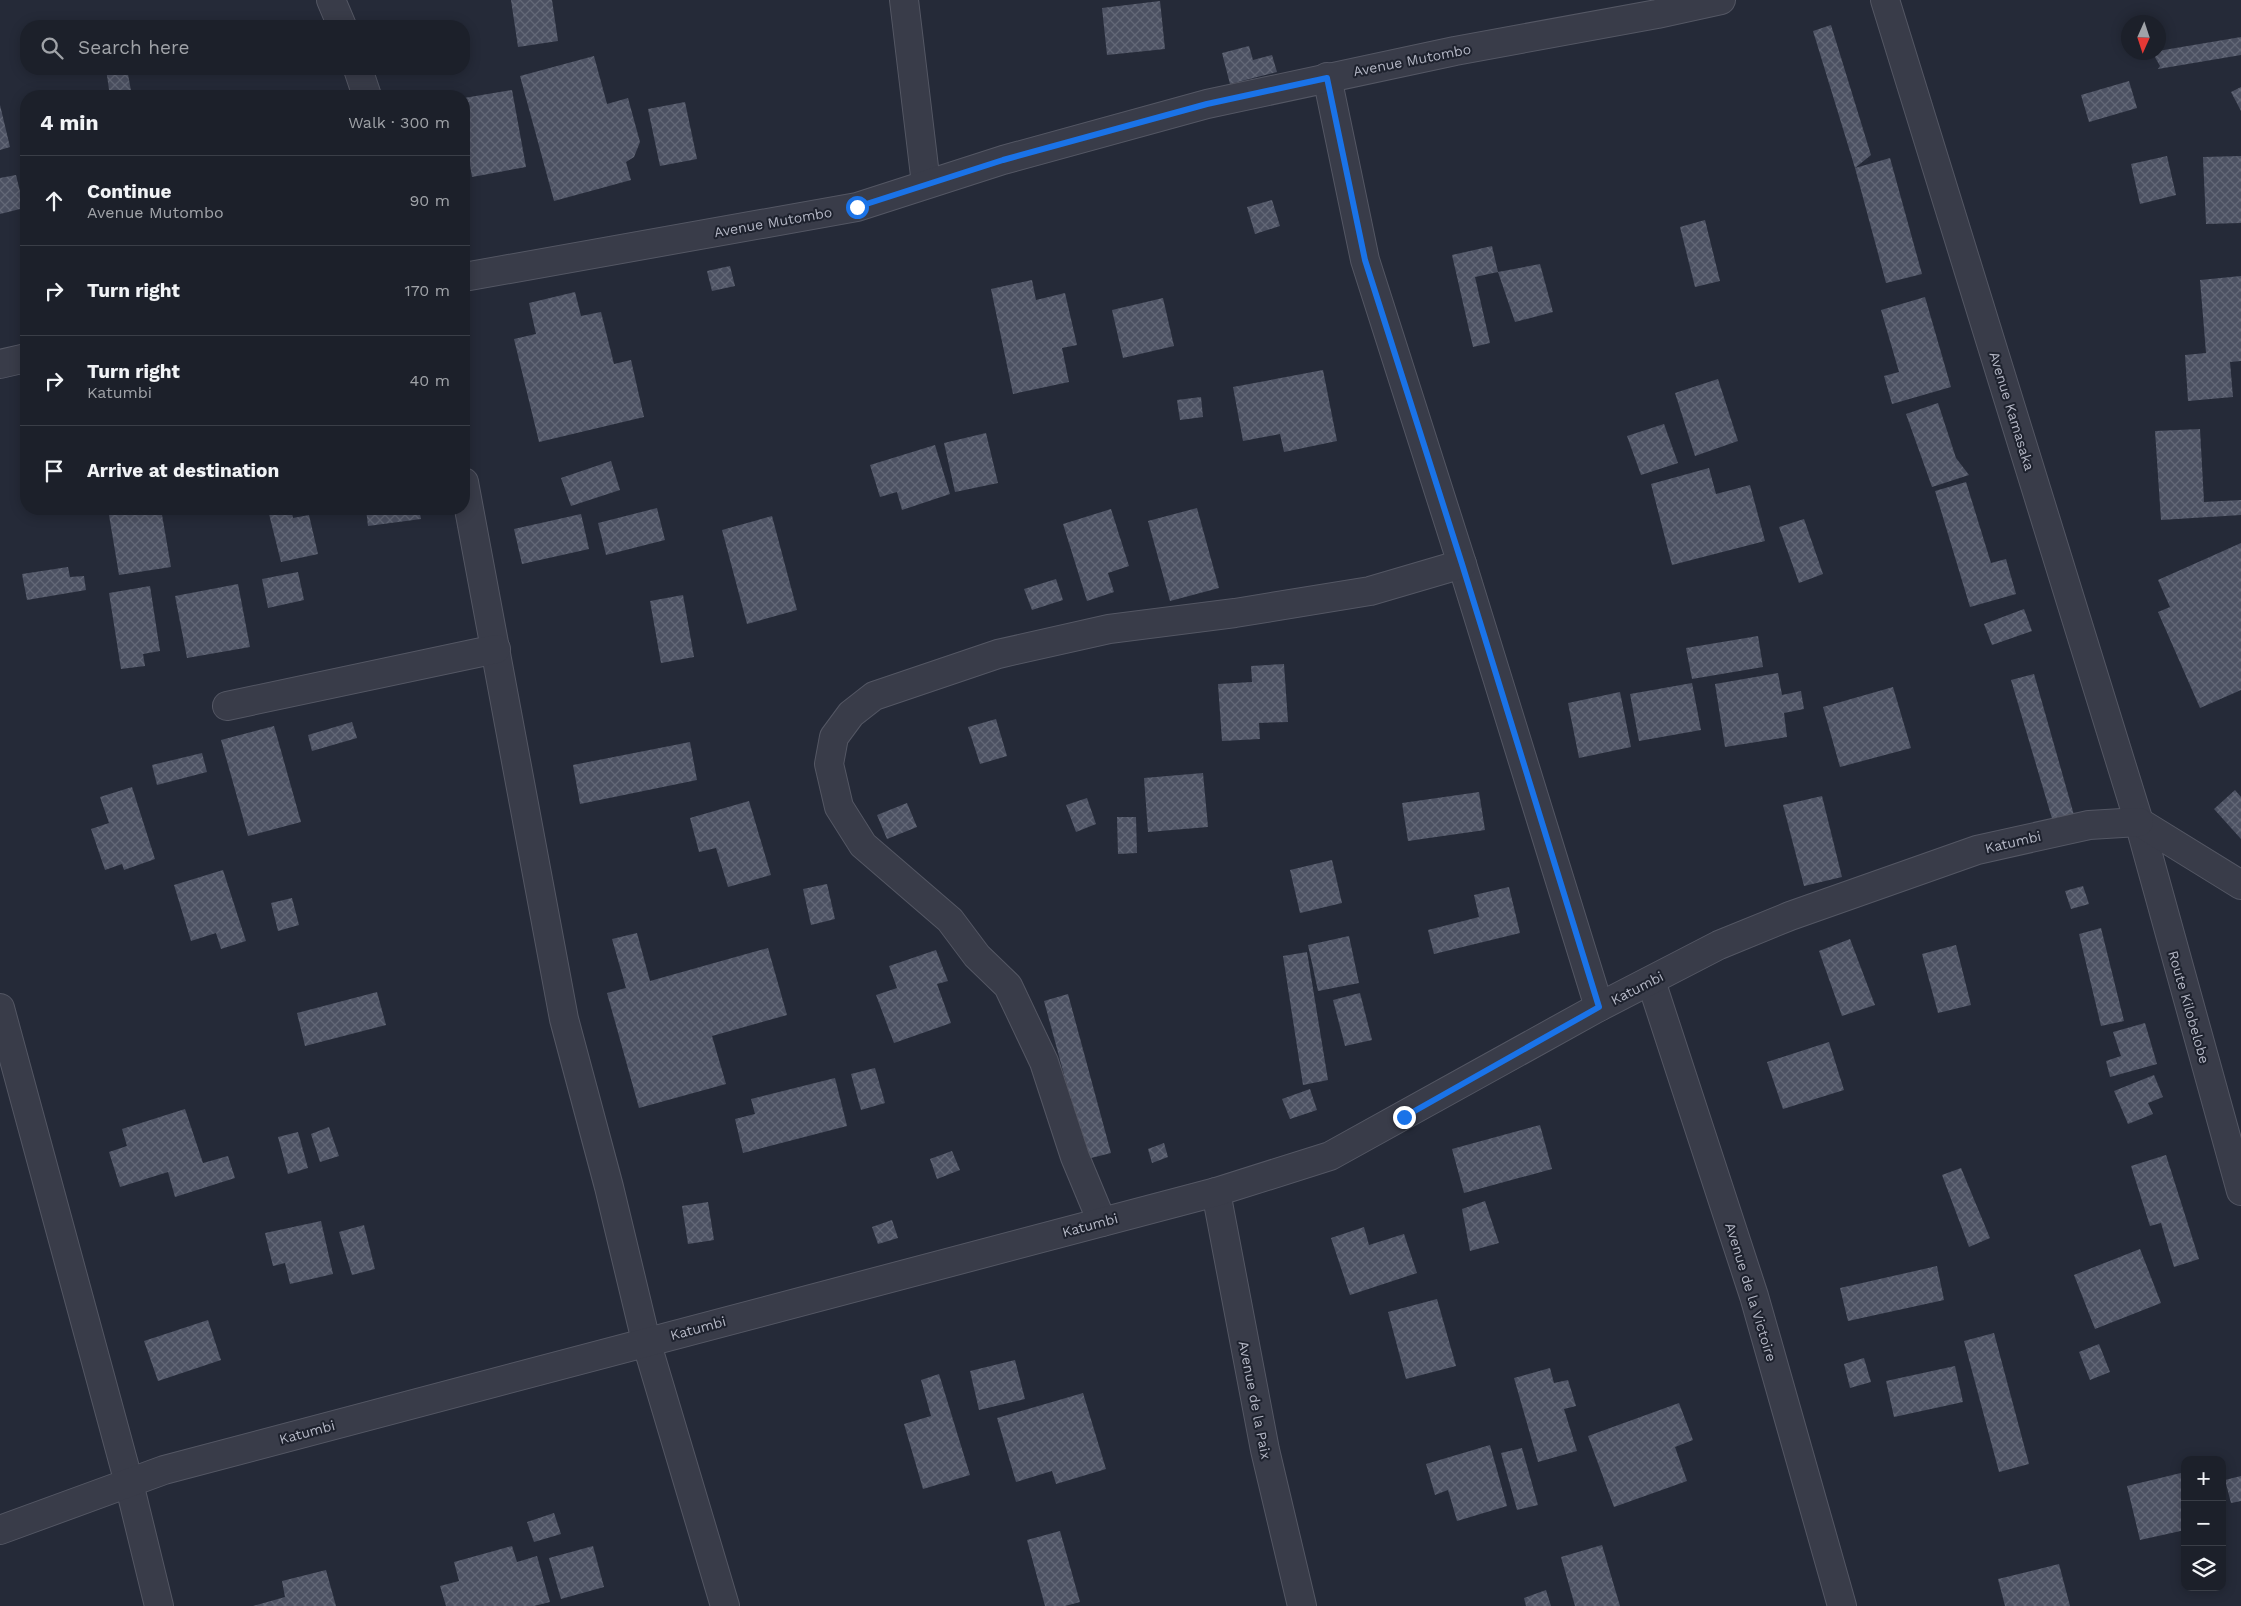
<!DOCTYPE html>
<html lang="en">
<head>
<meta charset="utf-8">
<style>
  :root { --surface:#1c202a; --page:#292d36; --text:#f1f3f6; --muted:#a0a3a8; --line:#3a3e47 }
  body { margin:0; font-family:"Work Sans",sans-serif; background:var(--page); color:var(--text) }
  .controls { position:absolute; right:15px; bottom:15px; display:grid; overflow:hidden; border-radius:10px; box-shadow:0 2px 12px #0003 }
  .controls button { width:45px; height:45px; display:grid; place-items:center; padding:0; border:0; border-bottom:1px solid var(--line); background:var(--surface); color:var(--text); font:25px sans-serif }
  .compass { position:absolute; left:2121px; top:15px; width:45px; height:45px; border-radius:50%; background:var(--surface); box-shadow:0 2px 12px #0003; rotate:183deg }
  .stop { position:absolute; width:15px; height:15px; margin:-11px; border:4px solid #1a73e8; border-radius:50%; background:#fff }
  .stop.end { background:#1a73e8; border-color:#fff; box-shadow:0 1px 5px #0008 }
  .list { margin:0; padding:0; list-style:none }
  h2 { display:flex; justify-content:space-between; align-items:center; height:65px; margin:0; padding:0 20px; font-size:21px }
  h2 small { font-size:16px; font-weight:400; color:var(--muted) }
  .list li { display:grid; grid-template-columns:32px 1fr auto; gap:15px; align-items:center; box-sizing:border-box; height:90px; padding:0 20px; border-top:1px solid var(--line) }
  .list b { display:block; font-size:19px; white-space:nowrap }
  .list p { margin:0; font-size:16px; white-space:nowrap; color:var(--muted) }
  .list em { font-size:16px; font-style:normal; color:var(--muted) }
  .icon { flex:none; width:28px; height:28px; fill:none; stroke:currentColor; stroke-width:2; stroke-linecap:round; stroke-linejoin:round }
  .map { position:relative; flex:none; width:2241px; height:1606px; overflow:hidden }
  .search { position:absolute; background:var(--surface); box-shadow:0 2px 12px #0003; left:20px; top:20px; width:450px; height:55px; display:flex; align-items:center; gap:12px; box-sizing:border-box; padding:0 18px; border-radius:20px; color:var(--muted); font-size:19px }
  .panel { position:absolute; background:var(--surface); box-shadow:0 2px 12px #0003; left:20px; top:90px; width:450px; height:425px; border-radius:20px }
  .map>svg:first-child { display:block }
  .building { fill:url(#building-cross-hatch) }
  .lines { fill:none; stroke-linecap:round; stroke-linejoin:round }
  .minor-casing { stroke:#545764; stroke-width:30 }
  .minor { stroke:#393c49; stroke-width:28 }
  .route { stroke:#1a73e8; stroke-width:6 }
  .labels { text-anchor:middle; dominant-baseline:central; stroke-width:4; stroke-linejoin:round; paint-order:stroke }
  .street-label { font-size:14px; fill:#b4b7c5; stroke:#1e222e }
</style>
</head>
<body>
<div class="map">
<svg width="2241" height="1606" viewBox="0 0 2241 1606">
  <defs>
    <pattern id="building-cross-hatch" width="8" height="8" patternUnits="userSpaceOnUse" patternTransform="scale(1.25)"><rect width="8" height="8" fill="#4c5162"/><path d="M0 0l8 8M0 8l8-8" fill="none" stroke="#636877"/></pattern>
  </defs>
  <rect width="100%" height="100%" fill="#252a38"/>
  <g class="building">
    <polygon points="511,0 552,0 558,41 518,47"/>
    <polygon points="1160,1 1165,49 1107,55 1102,8"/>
    <polygon points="1831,25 1871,155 1855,168 1890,158 1922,274 1886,283 1855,168 1813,31"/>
    <polygon points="2241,37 2241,55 2158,69 2160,66 2152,52"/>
    <polygon points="1249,46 1253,60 1272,55 1277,72 1230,84 1222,53"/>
    <polygon points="594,56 607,104 628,98 640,142 634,157 626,162 631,180 554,201 520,76"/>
    <polygon points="106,69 127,69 132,96 110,96"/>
    <polygon points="2129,81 2137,108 2089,122 2081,95"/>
    <polygon points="2241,87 2241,111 2231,92"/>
    <polygon points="512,90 526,167 472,177 464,130 464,98"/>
    <polygon points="685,102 697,159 660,166 648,109"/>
    <polygon points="0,105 10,147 0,150"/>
    <polygon points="2167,156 2176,195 2140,204 2131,164"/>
    <polygon points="2241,156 2241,223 2206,224 2203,157"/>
    <polygon points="16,175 24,208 0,214 0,178"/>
    <polygon points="1272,200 1280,226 1255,234 1247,207"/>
    <polygon points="1705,220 1720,281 1695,287 1680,227"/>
    <polygon points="1492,246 1498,272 1475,277 1490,343 1473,347 1452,255"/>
    <polygon points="1540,264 1553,312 1515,322 1498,272"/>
    <polygon points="730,266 735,286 712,291 707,271"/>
    <polygon points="2241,276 2241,361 2230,362 2233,397 2188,401 2185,355 2206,353 2200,280"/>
    <polygon points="1032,280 1036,300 1065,293 1077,345 1062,348 1069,382 1013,394 991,289"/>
    <polygon points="575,292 581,316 601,312 614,364 631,360 644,417 539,442 514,339 536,334 529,303"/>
    <polygon points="1925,297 1951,387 1892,404 1884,376 1899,372 1881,310"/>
    <polygon points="1163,298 1174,346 1123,358 1112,310"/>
    <polygon points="1323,370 1337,441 1284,452 1280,434 1243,441 1233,387"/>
    <polygon points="1718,379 1738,441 1695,456 1675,393"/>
    <polygon points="1201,397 1203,417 1180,420 1177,400"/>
    <polygon points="1938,403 1956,458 1969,475 1932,487 1906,414"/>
    <polygon points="1664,424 1678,463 1641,475 1627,436"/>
    <polygon points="2200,429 2204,502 2241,500 2241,515 2161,520 2155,431"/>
    <polygon points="986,433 998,483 955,492 944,443"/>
    <polygon points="935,445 950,494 902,510 897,492 880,497 870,465"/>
    <polygon points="611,461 620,490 571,506 561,478"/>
    <polygon points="1709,468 1716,494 1750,485 1765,541 1672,565 1651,484"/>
    <polygon points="1966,482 1991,563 2006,559 2016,594 1970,607 1935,491"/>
    <polygon points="657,508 665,540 606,555 598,523"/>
    <polygon points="1197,508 1219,588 1170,601 1148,521"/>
    <polygon points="108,509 161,509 171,567 119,575"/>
    <polygon points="291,509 293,518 309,515 318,554 281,562 269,514"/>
    <polygon points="366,509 419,509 421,519 368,526"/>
    <polygon points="1111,509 1129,566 1108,573 1114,592 1087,601 1063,524"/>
    <polygon points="581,514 589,549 522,564 514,529"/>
    <polygon points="772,516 797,610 747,624 722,530"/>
    <polygon points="1804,519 1823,574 1799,583 1779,527"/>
    <polygon points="2241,543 2241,690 2200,708 2158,612 2170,607 2158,580"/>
    <polygon points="68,567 70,577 84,576 86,590 27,600 22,574"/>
    <polygon points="298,572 304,600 268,608 262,579"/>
    <polygon points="1056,579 1063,600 1032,610 1024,589"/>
    <polygon points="238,584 250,647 187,658 175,596"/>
    <polygon points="150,586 160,651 143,654 145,666 121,669 109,593"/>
    <polygon points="683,595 694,657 661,663 650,601"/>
    <polygon points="2024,609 2032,631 1992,645 1984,624"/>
    <polygon points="1758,636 1763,667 1692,679 1686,648"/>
    <polygon points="1284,664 1288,722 1259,723 1260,739 1222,741 1218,684 1252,682 1251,666"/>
    <polygon points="1778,673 1782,695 1801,691 1804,709 1784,713 1787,737 1725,747 1715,684"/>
    <polygon points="2034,674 2074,815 2053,822 2011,680"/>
    <polygon points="1692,683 1701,730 1639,741 1630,694"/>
    <polygon points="1893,687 1911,748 1840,767 1823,707"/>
    <polygon points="1620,692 1631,747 1579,758 1568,703"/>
    <polygon points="996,719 1007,756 980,764 968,727"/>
    <polygon points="352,722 357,738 312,751 308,735"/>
    <polygon points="274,726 301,822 248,836 221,740"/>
    <polygon points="690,742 697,780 580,804 573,765"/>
    <polygon points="202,753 207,772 157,785 152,765"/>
    <polygon points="1203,773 1208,827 1148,832 1144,778"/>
    <polygon points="132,787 155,859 124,870 122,864 105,870 91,829 109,823 100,797"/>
    <polygon points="2235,790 2241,797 2241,839 2214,809"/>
    <polygon points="1479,792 1485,830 1408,841 1402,803"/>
    <polygon points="1822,796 1842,877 1804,886 1783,805"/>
    <polygon points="1087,798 1096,824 1076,832 1066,805"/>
    <polygon points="749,801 771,875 728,887 716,848 699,852 690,818"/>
    <polygon points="907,803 917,827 887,839 877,815"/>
    <polygon points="1117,817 1136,817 1137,853 1118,854"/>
    <polygon points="1332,860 1342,903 1300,913 1290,870"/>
    <polygon points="223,870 246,941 221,949 216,933 191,941 174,885"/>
    <polygon points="827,884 835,919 811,925 803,889"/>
    <polygon points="2083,886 2089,904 2071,909 2065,891"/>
    <polygon points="1509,887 1520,933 1434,954 1428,930 1479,917 1474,895"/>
    <polygon points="292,898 299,925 278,931 271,903"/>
    <polygon points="2101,928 2124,1021 2101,1026 2079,934"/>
    <polygon points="637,933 650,981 768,948 787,1015 712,1036 726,1084 639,1108 607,993 626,988 612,939"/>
    <polygon points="1349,936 1359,983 1318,991 1308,945"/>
    <polygon points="1850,939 1875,1005 1842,1016 1819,951"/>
    <polygon points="1956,945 1971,1005 1938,1013 1922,954"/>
    <polygon points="936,950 948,981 937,984 951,1023 894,1043 876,995 897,988 889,966"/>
    <polygon points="1307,952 1328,1080 1303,1085 1283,956"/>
    <polygon points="377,992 386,1025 305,1046 297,1013"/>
    <polygon points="1360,993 1372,1040 1345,1046 1333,1000"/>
    <polygon points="1068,994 1111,1153 1087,1159 1044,1001"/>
    <polygon points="2145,1023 2157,1064 2110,1077 2106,1061 2121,1056 2113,1032"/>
    <polygon points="1829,1042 1844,1090 1783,1109 1767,1062"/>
    <polygon points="875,1068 885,1103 861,1110 851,1074"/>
    <polygon points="2154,1075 2163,1097 2148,1103 2153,1114 2128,1124 2114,1091"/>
    <polygon points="835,1078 847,1126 743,1153 735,1119 755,1114 751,1099"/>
    <polygon points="1310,1089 1317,1110 1290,1119 1282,1099"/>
    <polygon points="185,1109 203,1163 228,1156 235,1178 175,1197 168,1172 120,1187 109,1152 127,1146 122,1129"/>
    <polygon points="1540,1125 1552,1169 1464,1193 1452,1149"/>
    <polygon points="329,1127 339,1156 320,1162 311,1134"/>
    <polygon points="298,1132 308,1168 288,1174 278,1137"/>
    <polygon points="1164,1143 1168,1157 1152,1163 1148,1149"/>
    <polygon points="952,1151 960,1170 937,1179 930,1159"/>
    <polygon points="2166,1155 2199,1259 2174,1267 2161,1223 2150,1226 2131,1166"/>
    <polygon points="1961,1168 1990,1238 1969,1247 1942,1175"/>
    <polygon points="1485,1201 1499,1243 1470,1251 1462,1209"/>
    <polygon points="708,1202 714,1240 688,1244 682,1206"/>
    <polygon points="892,1220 898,1238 878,1244 872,1227"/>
    <polygon points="321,1221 333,1274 290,1284 285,1263 273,1266 265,1233"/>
    <polygon points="364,1225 375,1269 352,1275 339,1232"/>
    <polygon points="1364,1227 1369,1245 1404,1234 1417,1273 1350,1295 1331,1238"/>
    <polygon points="2140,1249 2161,1303 2095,1329 2074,1275"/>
    <polygon points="1937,1266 1944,1300 1848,1321 1840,1288"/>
    <polygon points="1437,1299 1456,1366 1406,1379 1388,1312"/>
    <polygon points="208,1320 221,1360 158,1381 144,1341"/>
    <polygon points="1994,1333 2029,1464 1999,1472 1964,1341"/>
    <polygon points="2099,1344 2110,1372 2090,1380 2079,1352"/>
    <polygon points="1864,1358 1871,1382 1850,1388 1844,1364"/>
    <polygon points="1015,1360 1025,1399 979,1410 970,1371"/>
    <polygon points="1955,1366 1963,1402 1894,1417 1886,1381"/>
    <polygon points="1550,1368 1554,1383 1568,1380 1576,1406 1564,1409 1577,1451 1538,1462 1514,1378"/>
    <polygon points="939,1374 970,1475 923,1489 904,1424 931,1416 921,1380"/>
    <polygon points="1083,1393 1106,1469 1056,1484 1052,1471 1016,1482 997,1418"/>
    <polygon points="1679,1403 1693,1440 1675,1447 1687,1481 1614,1507 1588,1436"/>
    <polygon points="1490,1445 1507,1506 1457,1521 1448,1490 1435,1495 1426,1464"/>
    <polygon points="1522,1448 1538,1505 1517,1510 1501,1453"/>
    <polygon points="2185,1472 2185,1530 2140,1540 2127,1486"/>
    <polygon points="2241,1476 2241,1501 2231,1503 2225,1480"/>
    <polygon points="554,1513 561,1534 534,1542 527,1522"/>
    <polygon points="1060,1531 1080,1602 1065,1606 1045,1606 1027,1540"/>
    <polygon points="1602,1545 1620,1606 1575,1606 1561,1557"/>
    <polygon points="512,1546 517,1562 537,1556 550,1602 534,1606 446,1606 440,1586 459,1581 454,1562"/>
    <polygon points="593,1546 604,1587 561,1599 549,1558"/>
    <polygon points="2059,1564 2070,1606 2005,1606 1998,1579"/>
    <polygon points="326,1570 336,1606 253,1606 285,1597 282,1581"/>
    <polygon points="1546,1590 1551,1606 1526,1606 1524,1598"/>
  </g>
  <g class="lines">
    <g class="minor-casing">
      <g id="minor">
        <polyline points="331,0 342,26"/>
        <polyline points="904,0 926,184"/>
        <polyline points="1885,0 2139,822 2241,1191"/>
        <polyline points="358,69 367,96"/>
        <polyline points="1327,77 1365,260 1462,564 1599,1007"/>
        <polyline points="464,277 857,207 1003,160 1207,104 1455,51 1657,14 1721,0"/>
        <polyline points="0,364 26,358"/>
        <polyline points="464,482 564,1019 609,1187 646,1341 725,1606"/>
        <polyline points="227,706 496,649"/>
        <polyline points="2139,822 2241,885"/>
        <polyline points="1651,981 1754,1296 1842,1606"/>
        <polyline points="0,1008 129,1483 159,1606"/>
        <polyline points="1216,1192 1265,1450 1302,1606"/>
        <polyline points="1102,1222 1075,1157 1044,1062 1008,986 977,956 950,920 863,845 839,807 829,764 834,737 851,714 874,696 998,654 1109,629 1235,613 1370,591 1462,564"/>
        <polyline points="0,1530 164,1470 1216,1192 1330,1156 1599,1007 1719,945 1790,916 1977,850 2089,825 2139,822"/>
      </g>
    </g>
    <use href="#minor" class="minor"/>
  </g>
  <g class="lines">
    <polyline class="route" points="857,207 1003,160 1207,104 1327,78 1365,260 1462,564 1599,1007 1404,1117"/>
  </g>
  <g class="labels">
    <g class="street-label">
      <text transform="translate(1412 60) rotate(-11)">Avenue Mutombo</text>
      <text transform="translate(773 222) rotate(-10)">Avenue Mutombo</text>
      <text transform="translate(2012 411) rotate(73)">Avenue Kamasaka</text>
      <text transform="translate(2013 842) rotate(-13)">Katumbi</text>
      <text transform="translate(1637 988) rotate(-27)">Katumbi</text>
      <text transform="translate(2189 1007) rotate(74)">Route Kilobelobe</text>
      <text transform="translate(1090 1225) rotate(-15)">Katumbi</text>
      <text transform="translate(1751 1292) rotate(73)">Avenue de la Victoire</text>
      <text transform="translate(698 1328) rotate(-15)">Katumbi</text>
      <text transform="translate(1255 1400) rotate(79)">Avenue de la Paix</text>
      <text transform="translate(307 1432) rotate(-15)">Katumbi</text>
    </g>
  </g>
</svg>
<div class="controls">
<button>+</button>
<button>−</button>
<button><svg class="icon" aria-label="layers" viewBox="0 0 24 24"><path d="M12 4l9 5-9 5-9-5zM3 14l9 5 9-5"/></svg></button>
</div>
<svg class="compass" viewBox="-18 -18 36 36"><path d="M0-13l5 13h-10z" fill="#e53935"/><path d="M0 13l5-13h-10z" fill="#a0a3a8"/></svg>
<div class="stop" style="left:857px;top:207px"></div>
<div class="stop end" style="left:1404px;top:1117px"></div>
<div class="search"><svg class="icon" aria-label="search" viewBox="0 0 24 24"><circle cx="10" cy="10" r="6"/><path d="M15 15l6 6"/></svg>Search here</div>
<section class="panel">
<h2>4 min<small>Walk · 300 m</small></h2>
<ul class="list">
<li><svg class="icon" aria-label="ahead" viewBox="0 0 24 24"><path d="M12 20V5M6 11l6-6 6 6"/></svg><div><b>Continue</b><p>Avenue Mutombo</p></div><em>90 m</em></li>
<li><svg class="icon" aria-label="right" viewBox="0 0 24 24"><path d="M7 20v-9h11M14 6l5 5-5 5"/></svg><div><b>Turn right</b></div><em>170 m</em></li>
<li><svg class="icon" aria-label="right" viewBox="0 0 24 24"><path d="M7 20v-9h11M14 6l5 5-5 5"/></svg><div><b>Turn right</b><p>Katumbi</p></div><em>40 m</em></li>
<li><svg class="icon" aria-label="arrive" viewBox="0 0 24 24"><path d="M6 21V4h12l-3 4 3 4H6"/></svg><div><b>Arrive at destination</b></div></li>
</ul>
</section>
</div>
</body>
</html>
